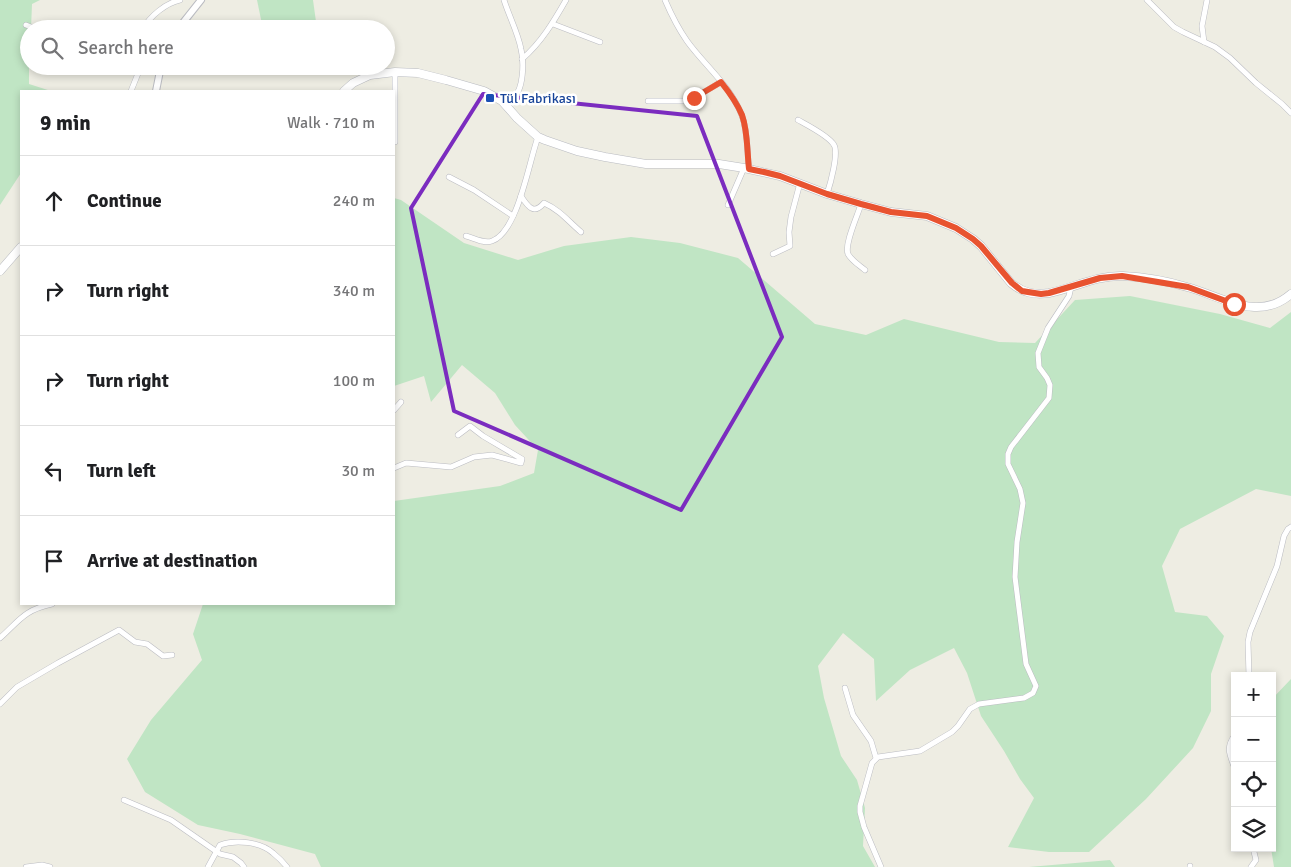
<!DOCTYPE html>
<html lang="en">
<head>
<meta charset="utf-8">
<style>
  :root { --surface:#fff; --page:#f6f6f6; --text:#202124; --muted:#757577; --line:#e0e0e0 }
  body { margin:0; font-family:Signika,sans-serif; background:var(--page); color:var(--text) }
  .controls { position:absolute; right:15px; bottom:15px; display:grid; overflow:hidden; border-radius:0px; box-shadow:0 2px 8px #0003 }
  .controls button { width:45px; height:45px; display:grid; place-items:center; padding:0; border:0; border-bottom:1px solid var(--line); background:var(--surface); color:var(--text); font:25px sans-serif }
  .stop { position:absolute; width:15px; height:15px; margin:-11px; border:4px solid #e85330; border-radius:50%; background:#fff }
  .stop.end { background:#e85330; border-color:#fff; box-shadow:0 1px 5px #0008 }
  .list { margin:0; padding:0; list-style:none }
  h2 { display:flex; justify-content:space-between; align-items:center; height:65px; margin:0; padding:0 20px; font-size:21px }
  h2 small { font-size:16px; font-weight:400; color:var(--muted) }
  .list li { display:grid; grid-template-columns:32px 1fr auto; gap:15px; align-items:center; box-sizing:border-box; height:90px; padding:0 20px; border-top:1px solid var(--line) }
  .list b { display:block; font-size:19px; white-space:nowrap }
  .list em { font-size:16px; font-style:normal; color:var(--muted) }
  .icon { flex:none; width:28px; height:28px; fill:none; stroke:currentColor; stroke-width:2; stroke-linecap:round; stroke-linejoin:round }
  .map { position:relative; flex:none; width:1291px; height:867px; overflow:hidden }
  .search { position:absolute; background:var(--surface); box-shadow:0 2px 8px #0003; left:20px; top:20px; width:375px; height:55px; display:flex; align-items:center; gap:12px; box-sizing:border-box; padding:0 18px; border-radius:28px; color:var(--muted); font-size:19px }
  .panel { position:absolute; background:var(--surface); box-shadow:0 2px 8px #0003; left:20px; top:90px; width:375px; height:515px; border-radius:0px }
  .map>svg:first-child { display:block }
  .green { fill:#c0e5c4 }
  .lines { fill:none; stroke-linecap:round; stroke-linejoin:round }
  .minor-casing { stroke:#bbbcc2; stroke-width:6 }
  .tertiary-casing { stroke:#bbbcc2; stroke-width:8 }
  .secondary-casing { stroke:#b9bbc1; stroke-width:9 }
  .minor { stroke:#fff; stroke-width:5 }
  .tertiary { stroke:#fff; stroke-width:6 }
  .secondary { stroke:#fff; stroke-width:8 }
  .route { stroke:#e85330; stroke-width:6 }
  .marked { fill:none; stroke:#7b2cbf; stroke-width:4; stroke-linejoin:round }
  .transit-dot { fill:#1a4fb4; stroke:#fff; stroke-width:2 }
  .labels { text-anchor:middle; dominant-baseline:central; stroke-width:5; stroke-linejoin:round; paint-order:stroke }
  .transit-label { font-size:14px; fill:#164399; stroke:#fff; text-anchor:start }
</style>
</head>
<body>
<div class="map">
<svg width="1291" height="867" viewBox="0 0 1291 867">
  <rect width="100%" height="100%" fill="#eeede3"/>
  <g class="green">
    <polygon points="0,0 40,0 32,4 31,29 29,29 29,84 51,91 21,91 21,173 0,205"/>
    <polygon points="257,0 313,0 317,29 263,29"/>
    <polygon points="394,198 401,200 464,243 518,260 564,246 631,237 680,243 738,258 815,324 866,335 904,319 999,342 1035,343 1075,300 1130,296 1220,314 1270,328 1291,312 1291,496 1256,489 1180,529 1162,566 1175,612 1207,616 1224,636 1211,674 1211,711 1193,748 1146,799 1089,852 1049,852 1008,847 1034,798 1020,779 1004,751 981,716 967,673 954,648 910,670 876,701 874,659 843,633 818,666 824,698 841,756 857,780 865,808 863,846 875,867 321,867 315,854 240,834 198,825 145,792 127,759 151,720 202,660 193,634 203,604 394,604 394,501 500,486 534,473 538,450 515,425 495,393 462,365 431,402 424,376 394,386"/>
    <polygon points="1291,679 1291,867 1274,867 1271,848 1272,848 1272,699"/>
    <polygon points="1110,860 1115,867 1029,867"/>
  </g>
  <g class="lines">
    <g class="minor-casing">
      <g id="minor">
        <path d="M665,0C671,14 678,28 687,41C705,66 731,86 742,116C748,132 747,152 749,169"/>
        <polyline points="1147,0 1174,27 1183,32 1215,47 1230,58 1256,83 1282,104 1291,113"/>
        <polyline points="553,24 600,42"/>
        <polyline points="26,25 36,29"/>
        <path d="M143,29C150,16 166,3 180,0"/>
        <polyline points="1204,42 1202,26 1207,0"/>
        <path d="M522,59C541,43 554,21 566,0"/>
        <polyline points="131,91 141,66"/>
        <path d="M502,101C506,101 510,101 513,98C524,90 524,61 521,49C518,33 509,16 504,0"/>
        <polyline points="648,101 685,101 694,98 721,82"/>
        <path d="M798,120C807,125 829,136 834,145C839,153 830,185 827,194"/>
        <polyline points="395,142 395,72"/>
        <polyline points="449,177 474,190 513,216"/>
        <path d="M521,196C528,207 534,215 544,203C560,210 568,221 581,232"/>
        <path d="M861,204C858,215 844,244 848,254C852,261 859,265 865,270"/>
        <polyline points="728,205 744,168"/>
        <path d="M466,236C474,238 484,244 492,241C518,232 529,161 538,137"/>
        <polyline points="773,254 790,246 789,232 791,217 800,183"/>
        <polyline points="394,410 401,402"/>
        <polyline points="394,468 406,463 451,467 474,457 492,455 521,463 522,459 483,436 470,426 458,435"/>
        <path d="M0,638C20,620 24,610 52,604"/>
        <polyline points="1249,676 1248,642 1250,632 1277,566 1284,536 1288,529 1291,527"/>
        <polyline points="845,688 853,715 871,741 876,758"/>
        <polyline points="0,704 17,687 58,663 119,630 135,642 147,644 163,656 172,655"/>
        <path d="M1235,735C1225,748 1230,755 1235,769"/>
        <polyline points="124,800 171,820 220,854 233,857 241,863 244,867"/>
        <polyline points="1190,866 1190,867"/>
        <polyline points="26,867 42,865 50,867"/>
        <path d="M208,867L220,845C236,839 261,842 273,853C278,857 283,862 287,867"/>
        <polyline points="881,867 864,827 860,812 860,806 872,763 878,757 920,751 952,732 958,726 970,709 979,704 1024,698 1033,693 1036,686 1026,664 1015,577 1017,542 1023,503 1020,489 1008,464 1008,454 1011,447 1049,398 1050,385 1047,378 1039,367 1038,353 1048,328 1069,296 1071,287"/>
        <polyline points="1251,867 1256,860 1253,848"/>
      </g>
    </g>
    <g class="tertiary-casing">
      <g id="tertiary">
        <polyline points="178,29 201,0"/>
        <polyline points="156,91 161,66"/>
      </g>
    </g>
    <g class="secondary-casing">
      <g id="secondary">
        <path d="M344,91L353,83L370,75L395,72L418,73L446,80L484,91L502,101L517,118L538,137L545,140L577,151L605,157L646,164H719L744,168L780,176L827,194L861,204L891,212L927,216L956,228L973,239L981,246L1011,283C1023,293 1034,295 1049,293C1074,288 1096,275 1123,276C1143,277 1167,281 1187,287C1221,296 1258,323 1291,294"/>
        <polyline points="0,271 21,247"/>
      </g>
    </g>
    <use href="#minor" class="minor"/>
    <use href="#tertiary" class="tertiary"/>
    <use href="#secondary" class="secondary"/>
  </g>
  <g class="lines">
    <path class="route" d="M694,98L721,82C729,92 737,103 742,115C748,132 747,152 749,169L764,172L780,176L827,194L861,204L891,212L927,216L956,228L973,239L981,246L1012,283L1022,291L1028,292L1041,294L1049,293L1100,278L1122,276L1188,287L1234,304"/>
  </g>
  <path class="marked" d="M483,94L697,116L782,337L681,510L454,411L411,208Z"/>
  <rect class="transit-dot" x="485" y="93" width="10" height="10" rx="2.5"/>
  <g class="labels">
    <g class="transit-label">
      <text x="500" y="98">Tül Fabrikası</text>
    </g>
  </g>
</svg>
<div class="controls">
<button>+</button>
<button>−</button>
<button><svg class="icon" aria-label="locate" viewBox="0 0 24 24"><circle cx="12" cy="12" r="6"/><path d="M12 2v4M12 18v4M2 12h4M18 12h4"/></svg></button>
<button><svg class="icon" aria-label="layers" viewBox="0 0 24 24"><path d="M12 4l9 5-9 5-9-5zM3 14l9 5 9-5"/></svg></button>
</div>
<div class="stop" style="left:1234px;top:304px"></div>
<div class="stop end" style="left:694px;top:98px"></div>
<div class="search"><svg class="icon" aria-label="search" viewBox="0 0 24 24"><circle cx="10" cy="10" r="6"/><path d="M15 15l6 6"/></svg>Search here</div>
<section class="panel">
<h2>9 min<small>Walk · 710 m</small></h2>
<ul class="list">
<li><svg class="icon" aria-label="ahead" viewBox="0 0 24 24"><path d="M12 20V5M6 11l6-6 6 6"/></svg><div><b>Continue</b></div><em>240 m</em></li>
<li><svg class="icon" aria-label="right" viewBox="0 0 24 24"><path d="M7 20v-9h11M14 6l5 5-5 5"/></svg><div><b>Turn right</b></div><em>340 m</em></li>
<li><svg class="icon" aria-label="right" viewBox="0 0 24 24"><path d="M7 20v-9h11M14 6l5 5-5 5"/></svg><div><b>Turn right</b></div><em>100 m</em></li>
<li><svg class="icon" aria-label="left" viewBox="0 0 24 24"><path d="M17 20v-9H6M10 6l-5 5 5 5"/></svg><div><b>Turn left</b></div><em>30 m</em></li>
<li><svg class="icon" aria-label="arrive" viewBox="0 0 24 24"><path d="M6 21V4h12l-3 4 3 4H6"/></svg><div><b>Arrive at destination</b></div></li>
</ul>
</section>
</div>
</body>
</html>
